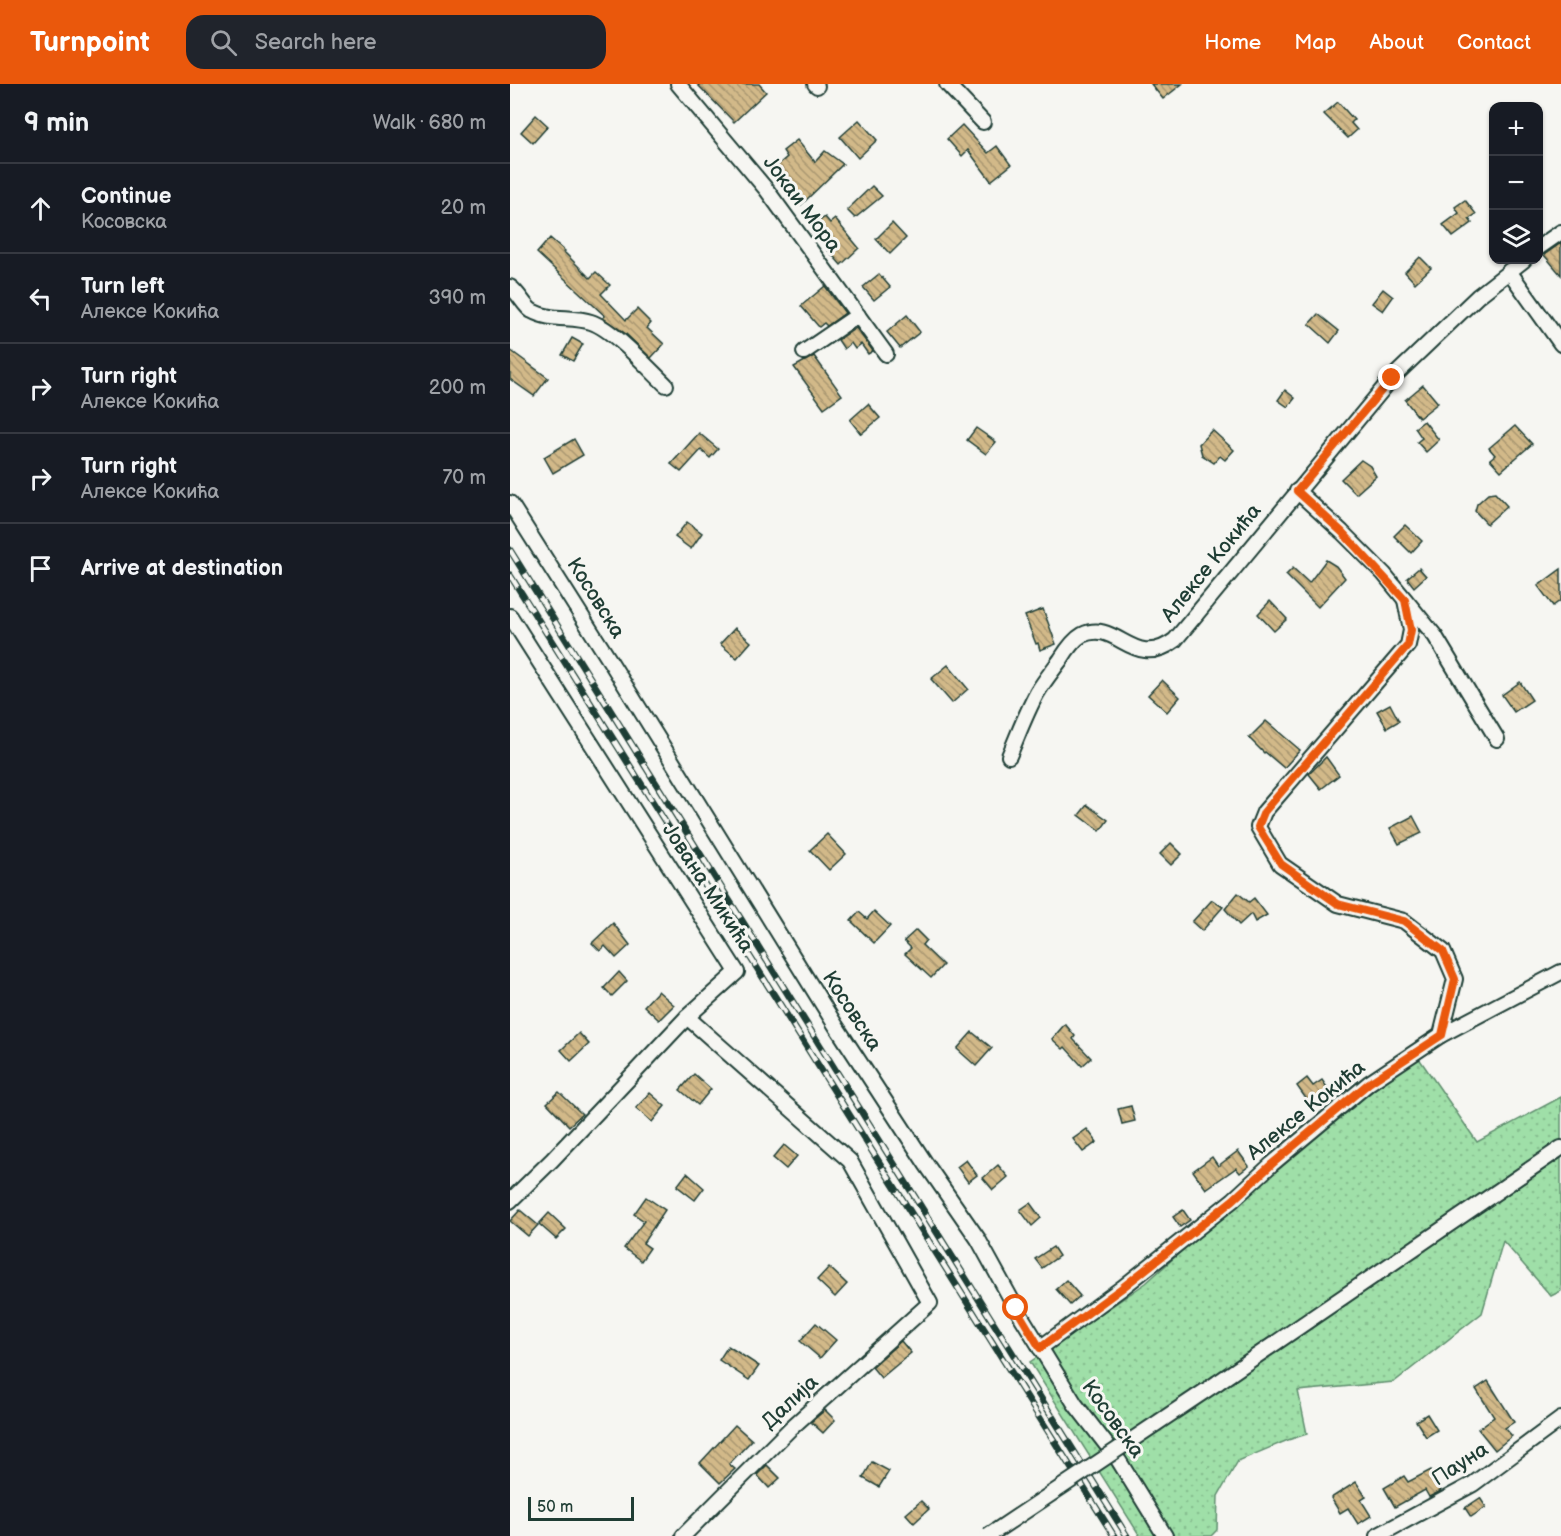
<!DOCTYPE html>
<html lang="en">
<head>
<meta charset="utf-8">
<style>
  :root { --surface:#171b24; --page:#20242c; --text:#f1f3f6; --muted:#9ea1a6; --line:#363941; --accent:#ea580c }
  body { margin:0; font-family:"Balsamiq Sans",sans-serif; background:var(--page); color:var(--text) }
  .controls { position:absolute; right:18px; top:18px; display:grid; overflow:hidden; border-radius:12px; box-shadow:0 2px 4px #0004 }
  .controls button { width:54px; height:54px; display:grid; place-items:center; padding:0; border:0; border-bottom:2px solid var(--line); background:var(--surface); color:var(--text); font:30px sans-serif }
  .scale { position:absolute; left:18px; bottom:15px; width:106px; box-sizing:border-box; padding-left:6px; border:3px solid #1f3d34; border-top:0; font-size:16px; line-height:21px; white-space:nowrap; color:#1f3d34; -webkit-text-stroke:4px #f6f6f2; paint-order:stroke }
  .stop { position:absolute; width:18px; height:18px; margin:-14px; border:4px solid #ea580c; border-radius:50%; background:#fff }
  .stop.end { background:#ea580c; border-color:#fff; box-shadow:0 2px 6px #0008 }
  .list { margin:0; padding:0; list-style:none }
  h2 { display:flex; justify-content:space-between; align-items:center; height:78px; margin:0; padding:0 24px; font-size:26px }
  h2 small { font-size:20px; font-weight:400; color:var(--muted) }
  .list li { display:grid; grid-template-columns:39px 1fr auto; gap:18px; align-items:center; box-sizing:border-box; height:90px; padding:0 24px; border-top:2px solid var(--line) }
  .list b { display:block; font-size:22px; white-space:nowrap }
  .list p { margin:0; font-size:20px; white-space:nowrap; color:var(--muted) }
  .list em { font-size:20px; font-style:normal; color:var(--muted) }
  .icon { flex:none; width:33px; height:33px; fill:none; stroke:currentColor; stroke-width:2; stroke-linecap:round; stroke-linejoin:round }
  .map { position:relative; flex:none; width:1051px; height:1452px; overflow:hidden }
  header { display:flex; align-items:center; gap:36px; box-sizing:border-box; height:84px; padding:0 30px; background:var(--accent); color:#fff }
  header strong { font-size:28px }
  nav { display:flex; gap:33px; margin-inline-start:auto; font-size:21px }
  .search { width:420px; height:54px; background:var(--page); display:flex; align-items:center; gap:15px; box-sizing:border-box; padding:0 21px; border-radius:18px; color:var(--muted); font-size:22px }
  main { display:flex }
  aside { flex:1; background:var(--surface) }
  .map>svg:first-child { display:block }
  .grass { fill:url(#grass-dots); stroke:#5f8e6e; stroke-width:1.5 }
  .building { fill:url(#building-back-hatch); stroke:#1f3d34; stroke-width:1.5 }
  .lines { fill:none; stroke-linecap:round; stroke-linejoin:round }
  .street-casing { stroke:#1f3d34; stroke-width:18 }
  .street { stroke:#f6f6f2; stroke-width:14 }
  .rail-casing { stroke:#1f3d34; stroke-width:7 }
  .rail { stroke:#f6f6f2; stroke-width:4.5; stroke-dasharray:14; stroke-linecap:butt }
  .street-bridge-casing { stroke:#1f3d34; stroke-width:18; stroke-linecap:butt }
  .street-bridge { stroke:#f6f6f2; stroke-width:14 }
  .route { stroke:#ea580c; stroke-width:8 }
  .labels { text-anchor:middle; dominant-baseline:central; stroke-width:6; stroke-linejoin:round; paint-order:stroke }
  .street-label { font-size:21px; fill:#1f3d34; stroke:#f6f6f2 }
</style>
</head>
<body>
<header>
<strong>Turnpoint</strong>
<div class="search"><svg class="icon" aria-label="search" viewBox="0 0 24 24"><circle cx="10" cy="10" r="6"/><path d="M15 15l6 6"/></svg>Search here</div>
<nav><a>Home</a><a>Map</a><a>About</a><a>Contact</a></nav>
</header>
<main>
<aside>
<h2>9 min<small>Walk · 680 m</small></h2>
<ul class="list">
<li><svg class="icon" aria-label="ahead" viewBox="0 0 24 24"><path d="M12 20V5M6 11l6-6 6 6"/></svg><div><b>Continue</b><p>Косовска</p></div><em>20 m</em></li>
<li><svg class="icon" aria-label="left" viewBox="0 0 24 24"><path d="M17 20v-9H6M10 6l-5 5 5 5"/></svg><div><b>Turn left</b><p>Алексе Кокића</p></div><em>390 m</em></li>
<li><svg class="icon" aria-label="right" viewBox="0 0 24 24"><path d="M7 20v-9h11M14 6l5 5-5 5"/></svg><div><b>Turn right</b><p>Алексе Кокића</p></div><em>200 m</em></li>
<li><svg class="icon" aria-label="right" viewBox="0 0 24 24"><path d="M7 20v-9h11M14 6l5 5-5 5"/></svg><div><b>Turn right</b><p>Алексе Кокића</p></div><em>70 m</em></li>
<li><svg class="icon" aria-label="arrive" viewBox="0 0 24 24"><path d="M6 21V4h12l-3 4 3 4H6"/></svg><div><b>Arrive at destination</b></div></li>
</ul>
</aside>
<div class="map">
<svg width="1051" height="1452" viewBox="0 0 1051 1452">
  <defs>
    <pattern id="grass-dots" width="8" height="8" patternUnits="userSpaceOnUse" patternTransform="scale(1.5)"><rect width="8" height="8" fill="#9fdfa8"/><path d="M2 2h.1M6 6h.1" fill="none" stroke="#88c091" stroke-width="1.8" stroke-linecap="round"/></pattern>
    <pattern id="building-back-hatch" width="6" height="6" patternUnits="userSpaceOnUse" patternTransform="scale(1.5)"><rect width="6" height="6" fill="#d2b989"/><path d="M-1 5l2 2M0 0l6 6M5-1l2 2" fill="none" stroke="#aa9871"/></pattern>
  </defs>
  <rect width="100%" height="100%" fill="#f6f6f2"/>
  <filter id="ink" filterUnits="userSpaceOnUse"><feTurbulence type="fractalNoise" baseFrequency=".0167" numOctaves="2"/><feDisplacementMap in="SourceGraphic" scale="12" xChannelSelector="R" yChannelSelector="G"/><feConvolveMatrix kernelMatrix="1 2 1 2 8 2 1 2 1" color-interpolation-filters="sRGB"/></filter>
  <g filter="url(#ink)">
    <polygon class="grass" points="908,973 967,1058 1051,1013 1051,1207 1041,1212 993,1157 972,1229 884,1298 788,1307 797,1350 778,1356 728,1377 708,1412 707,1446 701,1452 630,1452 520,1278 636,1199 790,1061"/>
    <g class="building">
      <polygon points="187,0 249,0 256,8 224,38"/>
      <polygon points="641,0 672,0 653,15"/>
      <polygon points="828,18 844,36 841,39 847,46 838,54 814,30"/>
      <polygon points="26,31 38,42 23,59 11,48"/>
      <polygon points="349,36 367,56 348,74 330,53"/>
      <polygon points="452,41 478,69 487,62 501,81 481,97 458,66 452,72 437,55"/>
      <polygon points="287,56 305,78 315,67 333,80 291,121 283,112 285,110 262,86 277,73 273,67"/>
      <polygon points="362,102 372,112 345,134 337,126"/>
      <polygon points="955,116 966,130 959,135 962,139 943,153 933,141 949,129 945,123"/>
      <polygon points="315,133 320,139 325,135 349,164 331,181 318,166 320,163 303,142"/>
      <polygon points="382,139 396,154 380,170 366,155"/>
      <polygon points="40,154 55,167 54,168 80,194 86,188 100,201 91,210 116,236 127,225 141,239 137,244 154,260 141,274 116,250 93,234 95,232 27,169"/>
      <polygon points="1051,159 1051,191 1034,171"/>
      <polygon points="910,173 921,184 905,199 895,188"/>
      <polygon points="369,190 380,203 364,216 353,203"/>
      <polygon points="315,202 335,229 317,242 314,239 309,243 291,222"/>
      <polygon points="873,205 883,213 873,227 862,219"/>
      <polygon points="808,230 829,247 820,259 799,240"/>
      <polygon points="397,231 410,248 390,264 377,248"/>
      <polygon points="346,244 363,267 358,270 351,260 345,265 341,259 334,265 328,256"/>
      <polygon points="62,254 73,260 63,277 52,271"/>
      <polygon points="0,266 38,294 24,312 0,295"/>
      <polygon points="304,272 332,311 314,324 284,283"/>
      <polygon points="913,301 928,319 909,334 895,316"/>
      <polygon points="775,306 785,314 778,323 768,316"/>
      <polygon points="358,320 370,334 351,350 340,336"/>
      <polygon points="914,337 929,356 916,368 907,358 912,354 905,344"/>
      <polygon points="1005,342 1022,360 991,387 980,375 985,371 979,364"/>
      <polygon points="466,344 486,358 476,370 457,356"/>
      <polygon points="702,346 724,366 715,376 710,372 704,379 692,371 689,360"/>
      <polygon points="189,349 208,365 200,374 191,366 171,388 161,380"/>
      <polygon points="64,355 73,371 43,389 34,373"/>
      <polygon points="851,376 860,382 866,392 846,410 831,395"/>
      <polygon points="985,409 997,422 977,440 965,427 967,420 978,410"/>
      <polygon points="177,438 192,449 181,465 165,453"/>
      <polygon points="895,441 912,457 901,469 884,452"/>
      <polygon points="816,476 826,482 835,494 808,523 776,491 783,484 799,499"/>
      <polygon points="909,484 916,492 904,503 897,494"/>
      <polygon points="1051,485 1051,516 1043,522 1028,502"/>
      <polygon points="760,517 777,535 764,547 748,530"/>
      <polygon points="533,525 546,560 530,566 528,559 526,560 515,532"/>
      <polygon points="225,544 241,558 227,574 210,560"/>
      <polygon points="438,581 458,605 442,619 421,595"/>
      <polygon points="652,596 670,613 657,628 638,611"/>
      <polygon points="1010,598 1022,616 1004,628 992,611"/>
      <polygon points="880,620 889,637 877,644 867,627"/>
      <polygon points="756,637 790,666 774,684 755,668 754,669 739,654"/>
      <polygon points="816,673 829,691 811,705 799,690"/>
      <polygon points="577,721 598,736 590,747 569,731"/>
      <polygon points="903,732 912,749 889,760 880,744"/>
      <polygon points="317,750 336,770 319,786 300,766"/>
      <polygon points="661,759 672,770 661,781 650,770"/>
      <polygon points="728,809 739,818 744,814 757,831 745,838 741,830 729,841 715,825"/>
      <polygon points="702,816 713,823 692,847 682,838"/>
      <polygon points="364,827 380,842 364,859 341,837 349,828 357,835"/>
      <polygon points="103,839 120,861 106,874 95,862 90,867 82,859"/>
      <polygon points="406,846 416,856 412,861 433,881 421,894 395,870 401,864 394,857"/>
      <polygon points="109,888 117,897 102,912 94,904"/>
      <polygon points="148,907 164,921 149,936 134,922"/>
      <polygon points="555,940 565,952 563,955 581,974 572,982 555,963 553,965 542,955"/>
      <polygon points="462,948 482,964 466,982 447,965"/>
      <polygon points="69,949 79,960 61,977 51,966"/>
      <polygon points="184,990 201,1005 188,1021 170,1006"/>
      <polygon points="797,994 803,1002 812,996 823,1012 804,1026 787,1002"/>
      <polygon points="49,1008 72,1030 59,1042 37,1019"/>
      <polygon points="140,1009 155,1022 142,1038 126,1024"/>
      <polygon points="621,1022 625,1037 612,1040 608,1025"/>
      <polygon points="577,1045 587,1058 573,1068 563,1055"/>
      <polygon points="274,1061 287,1072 276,1085 263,1074"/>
      <polygon points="728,1067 739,1082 730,1089 726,1084 696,1105 683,1087 702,1073 708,1082"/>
      <polygon points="456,1076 467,1091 458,1098 447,1083"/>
      <polygon points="488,1081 498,1093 483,1106 473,1094"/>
      <polygon points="177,1089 194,1104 185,1116 167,1102"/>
      <polygon points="136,1113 155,1126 133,1159 140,1164 131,1177 114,1164 134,1137 124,1130"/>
      <polygon points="520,1119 531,1134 522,1142 510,1126"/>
      <polygon points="10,1126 28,1141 18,1152 0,1137"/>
      <polygon points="673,1126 680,1136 670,1143 663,1133"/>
      <polygon points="39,1129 56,1145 46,1155 29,1140"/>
      <polygon points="543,1163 549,1172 532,1184 525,1175"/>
      <polygon points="319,1183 337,1200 325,1213 307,1196"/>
      <polygon points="556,1196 570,1212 560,1221 546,1205"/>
      <polygon points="306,1239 326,1256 310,1274 290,1257"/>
      <polygon points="391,1257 401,1269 371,1294 362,1283"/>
      <polygon points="218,1262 249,1282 239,1296 209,1276"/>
      <polygon points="978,1297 1004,1338 995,1344 1002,1352 985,1366 968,1345 984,1333 966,1305"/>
      <polygon points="315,1326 325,1336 313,1349 301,1338"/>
      <polygon points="917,1330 927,1346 916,1353 906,1337"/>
      <polygon points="225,1341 242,1356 219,1380 225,1385 210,1399 190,1379"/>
      <polygon points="362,1378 379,1387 369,1403 353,1394"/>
      <polygon points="257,1381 270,1394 259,1404 247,1391"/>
      <polygon points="921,1386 931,1407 919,1413 915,1406 885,1423 874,1404 894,1392 898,1398"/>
      <polygon points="846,1398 856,1413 851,1416 861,1432 848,1440 838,1424 830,1429 821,1414"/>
      <polygon points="970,1414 976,1423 961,1433 955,1424"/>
      <polygon points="411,1417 419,1425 404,1439 396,1430"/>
    </g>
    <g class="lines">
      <g class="street-casing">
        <g id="street">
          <polyline points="168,0 256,105 376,270"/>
          <polyline points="305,0 307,2"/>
          <polyline points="437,0 473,38"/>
          <polyline points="1028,164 1051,148"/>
          <polyline points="999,187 1051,260"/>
          <path d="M0,203C9,209 14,222 22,227C40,237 62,232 81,238C103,245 139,285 156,301"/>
          <polyline points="294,268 348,231"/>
          <polyline points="787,407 832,448 874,490 925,552 987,655"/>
          <polyline points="0,419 100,577 326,942 416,1080 468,1155 506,1224 565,1320 609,1377 655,1452"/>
          <polyline points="895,516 901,546 898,561 754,728 748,743 770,780 828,820 894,837 933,867 945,895 931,951"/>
          <polyline points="0,532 227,888 177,933 42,1076 0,1117"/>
          <path d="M499,672C508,651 516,629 527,609C534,597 543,586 551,575C556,567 563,556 572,551C607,534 623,588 665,556L882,294L968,212L1014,176"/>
          <polyline points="530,1264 612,1204 723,1116 762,1080 859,999 931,951 1051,888"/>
          <polyline points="707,1299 1051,1064"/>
          <polyline points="173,1452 281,1344 420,1219 340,1077 177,933"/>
          <polyline points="867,1452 963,1400 1051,1335"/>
        </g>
      </g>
      <use href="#street" class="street"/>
      <g class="rail-casing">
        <g id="rail">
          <polyline points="0,466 617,1452"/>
          <polyline points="0,491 604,1452"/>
        </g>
      </g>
      <use href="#rail" class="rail"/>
      <g class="street-bridge-casing">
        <polyline id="street-bridge" points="478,1452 707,1299"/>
      </g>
      <use href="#street-bridge" class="street-bridge"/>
    </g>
  </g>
  <g class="lines" filter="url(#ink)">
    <polyline class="route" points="506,1224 530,1264 612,1204 723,1116 762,1080 859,999 932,951 945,895 933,867 894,837 828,820 771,780 748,743 754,728 898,561 901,546 895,516 832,448 787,407 882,294"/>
  </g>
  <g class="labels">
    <g class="street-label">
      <text transform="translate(292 120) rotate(53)">Јокаи Мора</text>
      <text transform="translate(701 479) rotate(-51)">Алексе Кокића</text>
      <text transform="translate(86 514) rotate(58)">Косовска</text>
      <text transform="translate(198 804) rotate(57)">Јована Микића</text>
      <text transform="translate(342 927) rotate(57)">Косовска</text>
      <text transform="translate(796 1026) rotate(-39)">Алексе Кокића</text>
      <text transform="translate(280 1318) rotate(-43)">Далија</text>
      <text transform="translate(603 1335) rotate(54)">Косовска</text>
      <text transform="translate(950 1380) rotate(-33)">Пауна</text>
    </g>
  </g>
</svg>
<div class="controls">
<button>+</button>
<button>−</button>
<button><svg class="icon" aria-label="layers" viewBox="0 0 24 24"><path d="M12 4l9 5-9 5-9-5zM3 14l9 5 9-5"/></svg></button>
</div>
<div class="scale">50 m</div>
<div class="stop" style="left:506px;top:1224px"></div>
<div class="stop end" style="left:882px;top:294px"></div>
</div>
</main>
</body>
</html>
